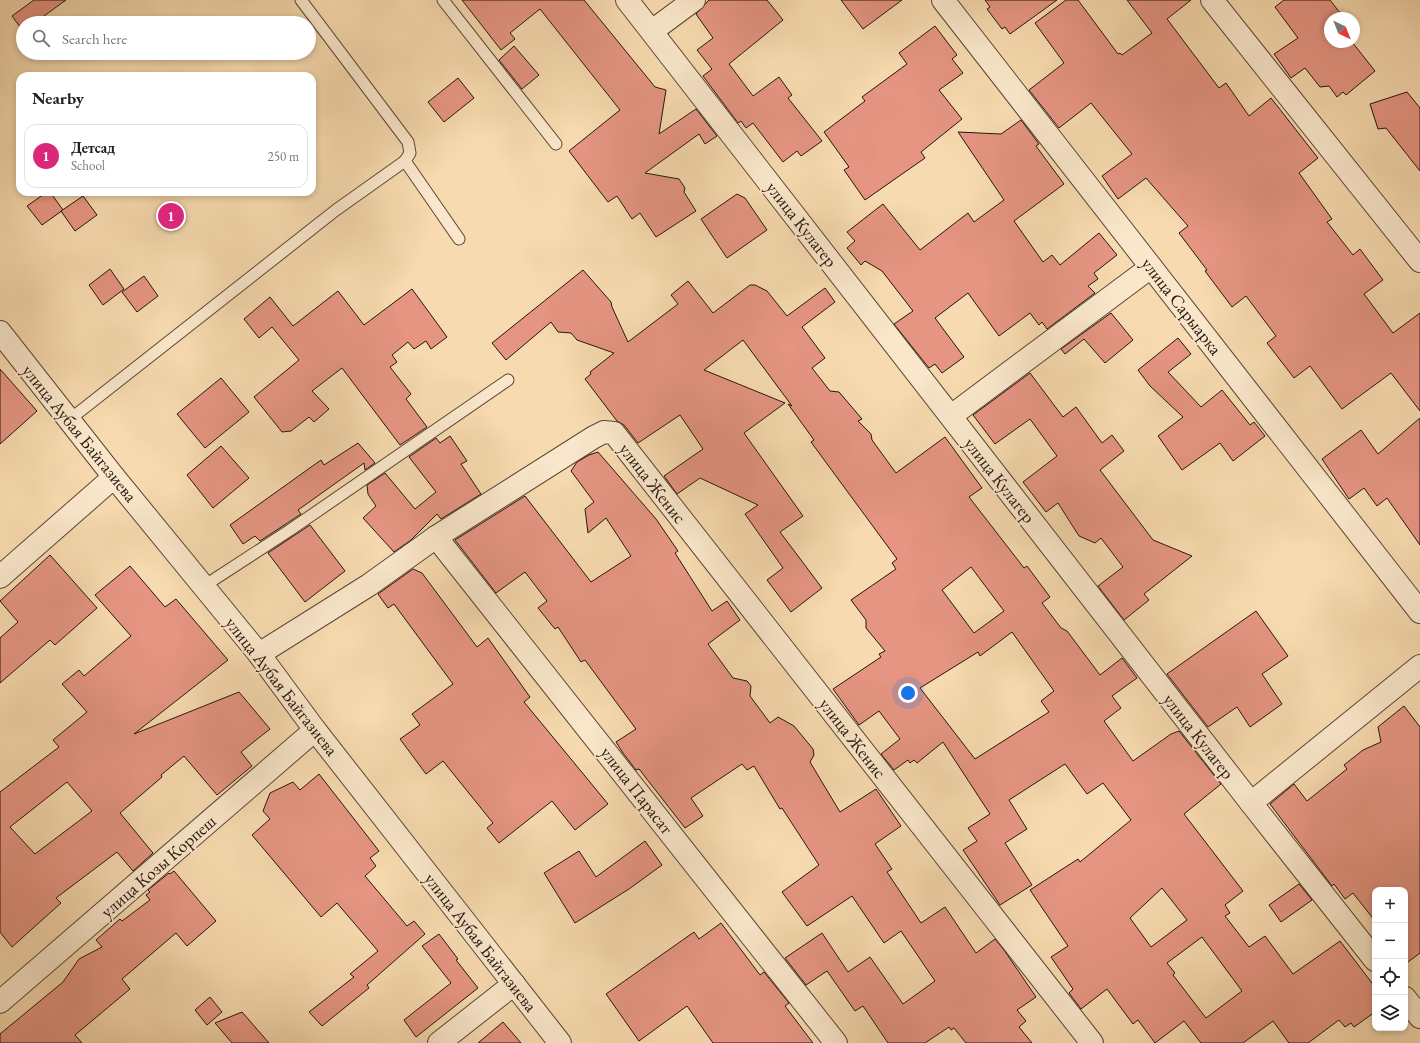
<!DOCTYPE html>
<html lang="en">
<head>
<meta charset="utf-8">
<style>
  :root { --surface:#fff; --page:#f6f6f6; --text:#222; --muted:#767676; --line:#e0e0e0; --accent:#db2777 }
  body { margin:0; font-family:"EB Garamond",serif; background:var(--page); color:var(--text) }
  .controls { position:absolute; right:12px; bottom:12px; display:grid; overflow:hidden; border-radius:8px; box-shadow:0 2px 6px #0003 }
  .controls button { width:36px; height:36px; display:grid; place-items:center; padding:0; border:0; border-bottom:1px solid var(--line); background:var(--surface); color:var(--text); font:20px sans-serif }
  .compass { position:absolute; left:1324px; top:12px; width:36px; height:36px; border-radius:50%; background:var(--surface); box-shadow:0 2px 6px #0003; rotate:137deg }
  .you { position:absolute; left:908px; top:693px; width:14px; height:14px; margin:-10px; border:3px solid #fff; border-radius:50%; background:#1a73e8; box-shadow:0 0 0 6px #1a73e833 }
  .badge { display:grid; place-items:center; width:26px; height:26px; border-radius:50%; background:var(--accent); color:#fff; font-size:13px; font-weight:700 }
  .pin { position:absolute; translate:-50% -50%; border:2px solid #fff; box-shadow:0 1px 4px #0006 }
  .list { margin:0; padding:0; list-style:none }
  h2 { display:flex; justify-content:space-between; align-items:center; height:52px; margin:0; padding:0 16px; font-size:17px }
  h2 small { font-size:13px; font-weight:400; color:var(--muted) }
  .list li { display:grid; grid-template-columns:26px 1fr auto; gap:12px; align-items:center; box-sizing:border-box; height:64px; margin:0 8px 8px; padding:0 8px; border:1px solid var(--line); border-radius:12px }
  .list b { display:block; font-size:15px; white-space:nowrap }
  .list p { margin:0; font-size:13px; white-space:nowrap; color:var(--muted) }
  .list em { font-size:13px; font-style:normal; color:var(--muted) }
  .icon { flex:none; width:22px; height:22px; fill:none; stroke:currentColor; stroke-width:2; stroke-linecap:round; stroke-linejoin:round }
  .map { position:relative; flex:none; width:1420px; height:1043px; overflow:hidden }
  .search { position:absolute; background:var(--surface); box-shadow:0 2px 6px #0003; left:16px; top:16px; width:300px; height:44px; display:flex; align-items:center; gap:10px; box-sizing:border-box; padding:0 14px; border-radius:22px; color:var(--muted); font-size:15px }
  .panel { position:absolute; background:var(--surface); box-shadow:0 2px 6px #0003; left:16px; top:72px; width:300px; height:124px; border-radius:12px }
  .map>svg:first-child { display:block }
  .building { fill:#e59582; stroke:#26150e; fill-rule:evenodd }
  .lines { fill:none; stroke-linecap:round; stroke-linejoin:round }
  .lane-casing { stroke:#5a4636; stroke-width:13 }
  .street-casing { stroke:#5a4636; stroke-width:24 }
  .lane { stroke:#fae7cb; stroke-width:11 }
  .street { stroke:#fae7cb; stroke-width:22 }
  .labels { text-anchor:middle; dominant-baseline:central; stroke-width:3.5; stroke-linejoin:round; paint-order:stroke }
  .street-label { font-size:18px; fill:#26150e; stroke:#fae7cb }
</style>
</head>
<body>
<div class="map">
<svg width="1420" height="1043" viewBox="0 0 1420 1043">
  <rect width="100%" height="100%" fill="#f7daaf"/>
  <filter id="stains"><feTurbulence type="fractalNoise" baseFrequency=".005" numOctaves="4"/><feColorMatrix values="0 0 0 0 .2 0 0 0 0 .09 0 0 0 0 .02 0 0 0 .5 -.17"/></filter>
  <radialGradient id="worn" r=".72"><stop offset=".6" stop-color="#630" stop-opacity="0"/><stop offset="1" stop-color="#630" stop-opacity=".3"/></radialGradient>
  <g class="building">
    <polygon points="34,0 66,0 44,16 48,20 44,23 23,23 23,31 12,16"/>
    <polygon points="462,0 584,0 655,87 666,90 659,134 696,109 717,136 705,144 699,134 645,173 679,179 685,188 684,192 696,211 656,237 640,213 632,219 617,196 608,202 569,151 620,110 540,9 510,33 515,39 501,50"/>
    <polygon points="709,0 767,0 783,20 729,64 753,96 779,77 792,95 788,98 822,141 801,156 797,151 783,162 753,123 746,128 741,121 738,123 703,76 712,69 697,50 713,38 696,14"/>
    <polygon points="841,0 902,0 863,29"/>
    <polygon points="985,0 1057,0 1010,34 1005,27 1002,29 987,9 990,7"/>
    <polygon points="1066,0 1078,0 1118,54 1120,53 1122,55 1152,33 1127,0 1191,0 1167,19 1219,88 1226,83 1249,116 1271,98 1318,158 1299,173 1332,219 1327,222 1353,255 1360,249 1383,280 1364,294 1393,333 1420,313 1420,411 1391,373 1342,409 1310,366 1294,378 1267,343 1276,336 1246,296 1232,307 1205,271 1207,270 1179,233 1188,226 1146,178 1118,199 1102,176 1132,154 1091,103 1059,128 1029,90 1064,63 1035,23"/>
    <polygon points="1284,0 1330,0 1344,18 1330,18 1330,42 1352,42 1375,71 1346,95 1343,92 1337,97 1329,86 1320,87 1305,68 1291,78 1274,54 1298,38 1275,7"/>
    <polygon points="935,26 957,55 952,59 963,73 939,90 962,119 921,152 925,158 865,200 844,170 849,167 824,132 865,101 862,97 907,64 899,53"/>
    <polygon points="514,46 539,75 522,89 499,60"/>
    <polygon points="458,78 474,98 444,122 428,102"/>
    <polygon points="1407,92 1420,108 1420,171 1386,128 1378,129 1370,104"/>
    <polygon points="1021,120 1039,144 1036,146 1064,184 1014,221 1043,262 1052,255 1060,265 1099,233 1117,255 1094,273 1098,279 1088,286 1095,293 1047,329 1042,322 1039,325 1030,313 999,336 968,293 935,318 964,357 942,373 935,364 929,368 894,324 913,311 882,271 865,261 861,265 847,248 855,241 847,232 883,204 920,250 968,213 974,222 1004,200 958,132 1001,134"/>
    <polygon points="47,192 50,192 63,210 42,225 27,206"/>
    <polygon points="737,194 745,198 767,230 727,258 701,219"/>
    <polygon points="83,196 97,215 75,231 61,211"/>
    <polygon points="110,269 124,289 103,305 89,285"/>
    <path d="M583,270L611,302L612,307L628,342L678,304L671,295L688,281L713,313L750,285H755L767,291L787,316L825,288L835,302L802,327L825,358L812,368L830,391L839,392L862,419L858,421L871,434L872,440L896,473L945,437L982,488L969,497L1024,568L1027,566L1050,597L1042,603L1061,628L1067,631L1100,675L1122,658L1137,678L1112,696L1121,708L1104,721L1133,761L1171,734L1179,731L1221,784L1184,814L1243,891L1225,905L1230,913L1225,916L1249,947L1265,936L1293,974L1340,941L1375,987V1012L1354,1027L1351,1023L1345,1027L1339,1020L1308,1043H1289L1273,1021L1243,1043H1201L1184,1021L1155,1043L1138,1020L1133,1024L1107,989L1081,1009L1069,993L1073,989L1051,957L1068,946L1030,890L1078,859L1080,862L1131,820L1103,783L1087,794L1065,764L1009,800L1027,829L1005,843L1032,885L1000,905L963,850L977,841L968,828L990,814L943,742L917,763L914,760L910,763L908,760L894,770L881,754L900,739L879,711L859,725L833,689L881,657L879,654L885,651L866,628V620L851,600L896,569L892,563L897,559L811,442L814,440L788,404L792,406L743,340L704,370L785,403L744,433L803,516L780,532L822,588L791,612L767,580L783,568L745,514L758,505L700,478L677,494L664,476L703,449L680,415L638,443L624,425L617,421L585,379L591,374L590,372L614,353L577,340L571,333L558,332L551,322L506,360L492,343ZM971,567L1004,611L974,633L942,590ZM1012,632L1054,691L1041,701L1049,712L975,759L920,688L978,652L980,656ZM1162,888L1187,920L1151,947L1130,918ZM1202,937L1242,991L1206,1018L1173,975L1175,973L1167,963Z"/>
    <polygon points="144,276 158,296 137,312 122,292"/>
    <polygon points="412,289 447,337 431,349 426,341 414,349 408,342 392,355 397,362 390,367 411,394 406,399 427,427 400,445 342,368 312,391 329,409 314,422 309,417 291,431 282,432 254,397 299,360 272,327 259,338 244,319 270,297 293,326 338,291 364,325"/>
    <polygon points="1111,313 1133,340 1105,363 1084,339 1065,354 1061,349"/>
    <polygon points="1178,338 1191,354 1168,372 1201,407 1222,390 1250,425 1254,422 1265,436 1233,461 1220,443 1182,470 1158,436 1183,417 1150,386 1138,370"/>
    <polygon points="0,369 37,411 0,444"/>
    <polygon points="1030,373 1063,417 1076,407 1102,443 1112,435 1124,451 1100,470 1153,540 1192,556 1144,594 1149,600 1124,620 1098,586 1123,567 1101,538 1095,543 1079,536 1058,503 1046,512 1023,482 1057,456 1030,419 995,444 973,415"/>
    <polygon points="221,378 249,412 205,448 177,414"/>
    <polygon points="1420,418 1420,545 1387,498 1377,506 1364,488 1349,499 1322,459 1361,430 1378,454"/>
    <polygon points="450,436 467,461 461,464 481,494 441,519 437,514 411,540 394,552 363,518 376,506 368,494 367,485 385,473 415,509 436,492 409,457 436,438 440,443"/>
    <polygon points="358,443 375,463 365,470 364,463 298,510 301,514 260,541 255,536 243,544 230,525 321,460 324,465"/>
    <polygon points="221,446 249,478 213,508 187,475"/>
    <polygon points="598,452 656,519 678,551 675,553 712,611 727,601 740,620 708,644 733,678 747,681 751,686 750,696 770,723 778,717 794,726 813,749 814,755 810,762 840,812 876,789 901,826 875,844 892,869 887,872 921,923 945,907 976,953 995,939 1004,950 1036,997 1017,1010 1026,1021 1019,1027 1032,1043 966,1043 954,1028 951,1030 949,1027 925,1043 888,1043 863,1006 855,1011 827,971 806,985 785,958 822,933 848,972 870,957 903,1004 935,981 901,931 884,943 852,896 807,926 782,892 819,865 782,808 780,809 754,766 747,770 742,764 691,798 703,816 685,828 639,769 636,770 623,753 616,742 636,729 585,660 581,662 558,627 555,629 538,608 547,601 525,572 496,593 455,540 525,496 591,582 631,556 606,518 588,533 585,509 594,502 571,471 577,462 589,455"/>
    <polygon points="310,525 345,571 305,602 268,553"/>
    <polygon points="50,555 97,608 55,645 50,640 0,683 0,638 18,622 0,601"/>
    <path d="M130,566L165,607L176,599L228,660L134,734L239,692L270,729L241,752L252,766L217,795L184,756L161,775L162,777L120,813L153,853L133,871L117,852L56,898L61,903L12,947L0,932V792L59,747L53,740L87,712L62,684L79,670L84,676L131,636L95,595ZM67,782L92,811L35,854L10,827Z"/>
    <polygon points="413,569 422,573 477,647 488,638 530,697 524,702 608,804 575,830 552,801 499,843 487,828 493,823 443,761 426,774 400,739 420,725 412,714 453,684 394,604 388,608 378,594"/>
    <polygon points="1256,611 1288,656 1262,674 1282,704 1250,727 1237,707 1208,727 1167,674"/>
    <polygon points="1404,706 1420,727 1420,953 1408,962 1405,959 1405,890 1375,890 1375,921 1353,893 1345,899 1334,884 1332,886 1270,804 1294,784 1307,801 1347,769 1344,765 1363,750 1381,742 1378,727"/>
    <polygon points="319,774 379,851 370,858 376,866 365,876 407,926 414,921 425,934 367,985 369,988 322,1026 309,1012 354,977 350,974 378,951 337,903 321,917 252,835 270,819 263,811 270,793 293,782 300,790"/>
    <polygon points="645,841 662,865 629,889 575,923 544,873 579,851 596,877"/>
    <polygon points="174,871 216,921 187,946 176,933 122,979 130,989 75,1035 82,1043 0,1043 0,1034 63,982 79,959 102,947 96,940 120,919 122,921 150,900 146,895 150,892 148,890 169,873 170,874"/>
    <polygon points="1299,884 1312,900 1281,922 1269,905"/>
    <polygon points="721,923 760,975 764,972 789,1003 785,1006 813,1043 713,1043 687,1006 639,1041 606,994 694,932 699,939"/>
    <polygon points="439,934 458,959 456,960 478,988 416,1037 404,1020 451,983 422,946"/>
    <polygon points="210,997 222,1012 207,1025 195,1010"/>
    <polygon points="242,1012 269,1043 232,1043 215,1023"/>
    <polygon points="503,1022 521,1043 478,1043"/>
  </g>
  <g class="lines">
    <g class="lane-casing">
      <g id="lane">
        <polyline points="301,0 408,142 410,153 405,161 459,239"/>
        <polyline points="443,0 556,144"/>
        <polyline points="69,420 336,210 405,161"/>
        <polyline points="204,586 290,530 508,380"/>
      </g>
    </g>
    <g class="street-casing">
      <g id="street">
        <polyline points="627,0 1251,803 1375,960"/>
        <polyline points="943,0 1420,612"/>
        <polyline points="1212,0 1420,261"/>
        <polyline points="652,31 694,0"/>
        <polyline points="0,332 114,477 259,654 315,730 560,1043"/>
        <polyline points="951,416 1151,267"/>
        <polyline points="436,537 836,1043"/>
        <polyline points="0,577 114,477"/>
        <polyline points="259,654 369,585 436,537 594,437 604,432 614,433 1092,1043"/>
        <polyline points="1251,803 1420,666"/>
        <polyline points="1405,998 1420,1017"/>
        <polyline points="0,1002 315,730"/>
        <polyline points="439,1043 514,984"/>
      </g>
    </g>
    <use href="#lane" class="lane"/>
    <use href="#street" class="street"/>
  </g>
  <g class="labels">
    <g class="street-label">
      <text transform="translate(802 224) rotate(52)">улица Кулагер</text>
      <text transform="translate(1182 306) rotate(52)">улица Сарыарка</text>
      <text transform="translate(80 433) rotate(51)">улица Аубая Байгазиева</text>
      <text transform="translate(1000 480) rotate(52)">улица Кулагер</text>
      <text transform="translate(653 483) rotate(52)">улица Женис</text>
      <text transform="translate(282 686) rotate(52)">улица Аубая Байгазиева</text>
      <text transform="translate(1199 736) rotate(52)">улица Кулагер</text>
      <text transform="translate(853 738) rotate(52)">улица Женис</text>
      <text transform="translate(637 790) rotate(52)">улица Парасат</text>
      <text transform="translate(158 866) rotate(-41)">улица Козы Корпеш</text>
      <text transform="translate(481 942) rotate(52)">улица Аубая Байгазиева</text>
    </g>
  </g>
  <rect width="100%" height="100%" filter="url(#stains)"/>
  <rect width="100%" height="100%" fill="url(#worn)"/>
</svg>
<div class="controls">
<button>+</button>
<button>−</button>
<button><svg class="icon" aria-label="locate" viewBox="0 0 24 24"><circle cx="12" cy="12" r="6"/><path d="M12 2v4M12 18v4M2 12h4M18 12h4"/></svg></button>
<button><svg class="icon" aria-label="layers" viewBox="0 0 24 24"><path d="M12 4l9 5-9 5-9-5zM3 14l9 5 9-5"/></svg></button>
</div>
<svg class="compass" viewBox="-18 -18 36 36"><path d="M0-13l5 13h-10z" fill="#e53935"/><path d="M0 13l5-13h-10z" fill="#767676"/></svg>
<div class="you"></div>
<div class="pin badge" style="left:171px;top:216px">1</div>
<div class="search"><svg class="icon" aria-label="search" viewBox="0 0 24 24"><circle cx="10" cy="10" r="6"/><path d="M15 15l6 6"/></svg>Search here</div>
<section class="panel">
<h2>Nearby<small></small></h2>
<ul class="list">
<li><span class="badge">1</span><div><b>Детсад</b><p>School</p></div><em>250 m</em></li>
</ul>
</section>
</div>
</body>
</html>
